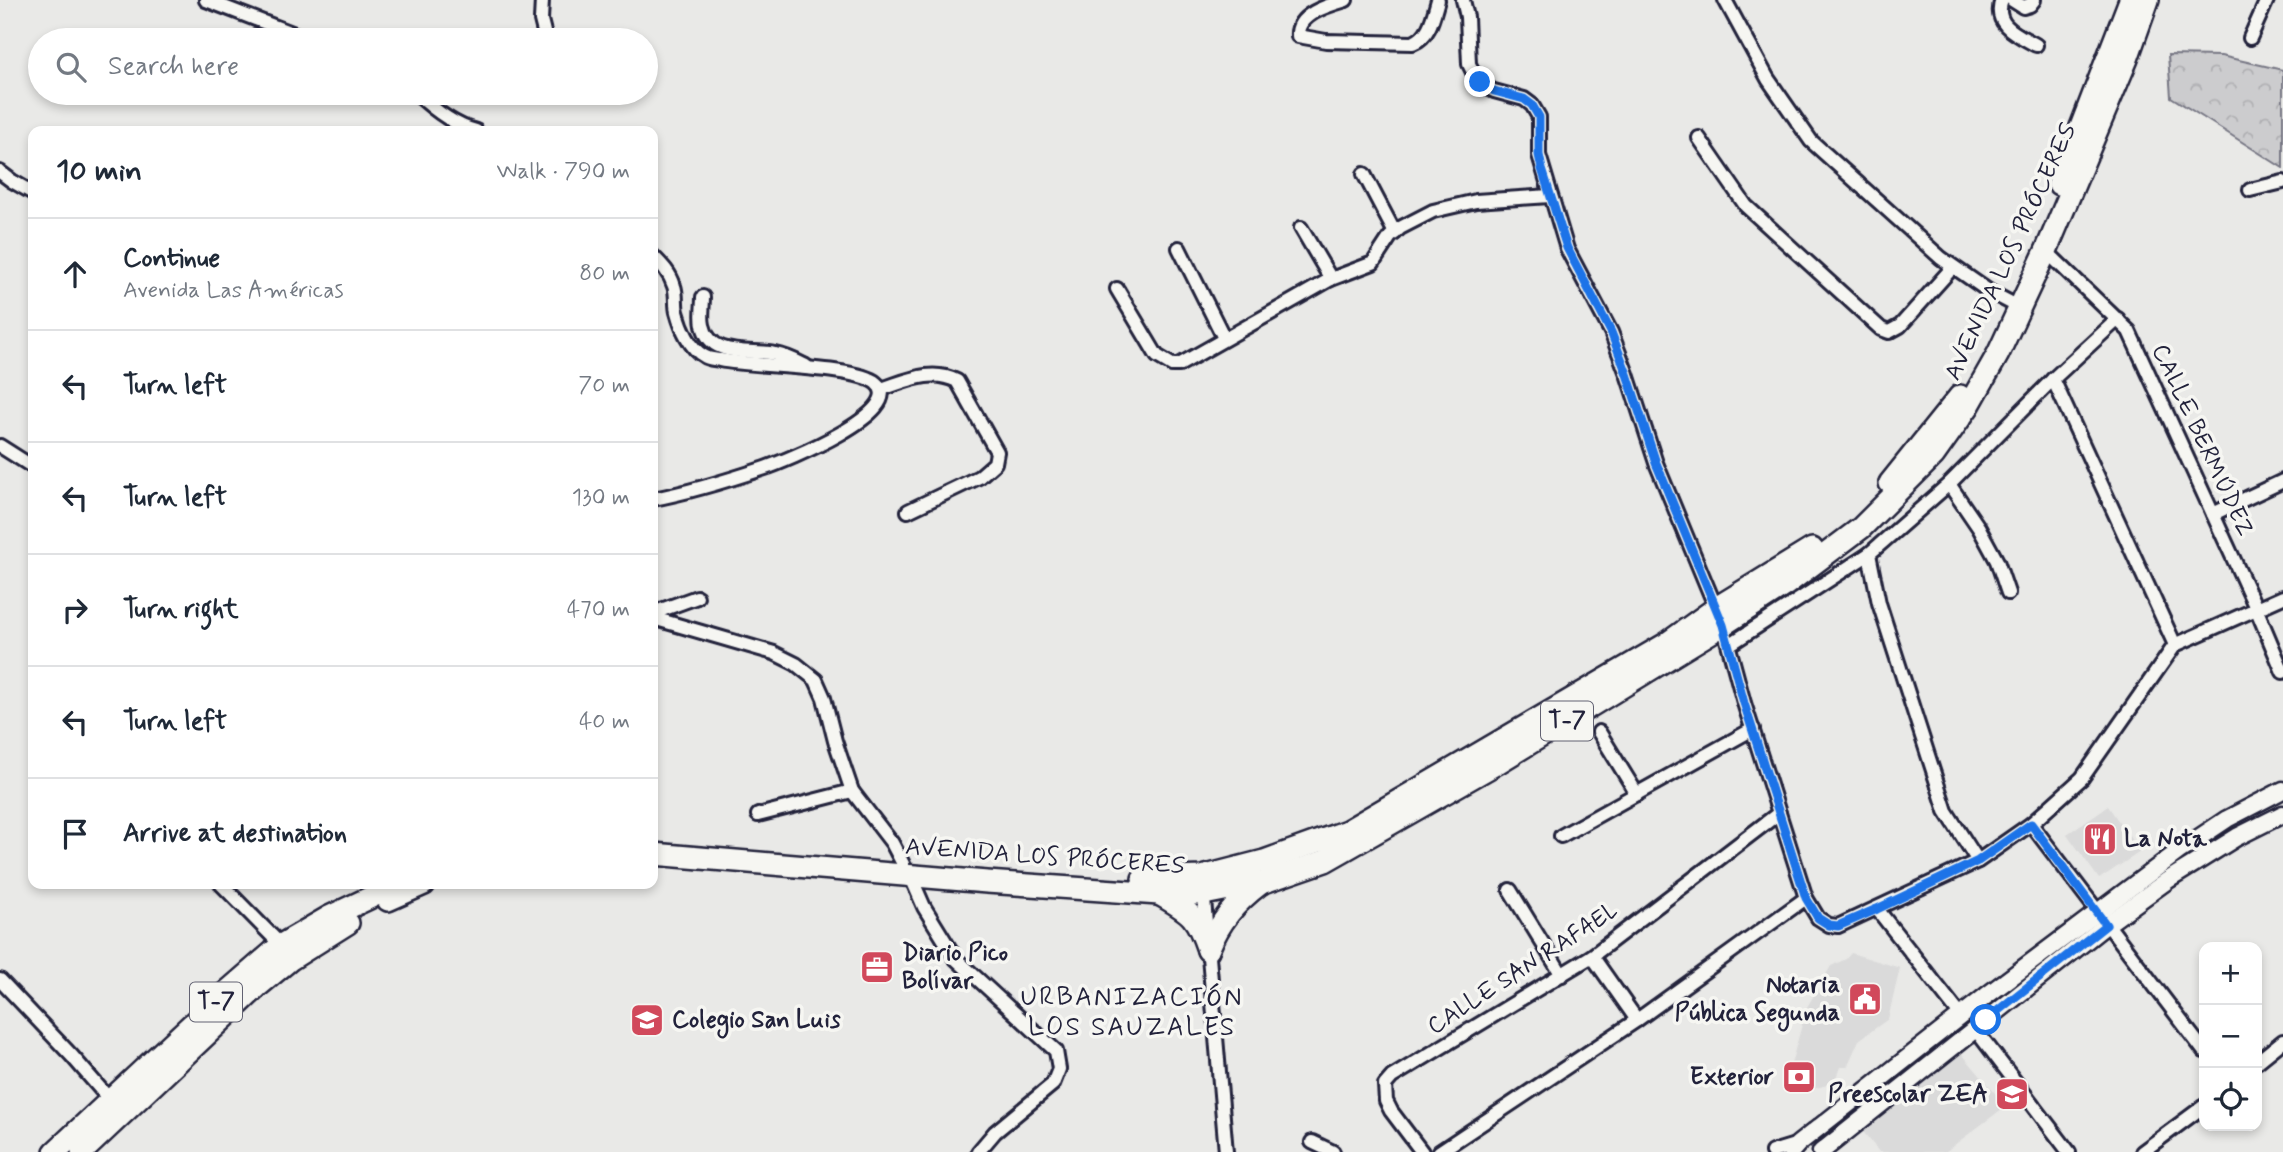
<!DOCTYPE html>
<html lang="en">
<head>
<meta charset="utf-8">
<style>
  :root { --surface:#fff; --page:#f6f6f7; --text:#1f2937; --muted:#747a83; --line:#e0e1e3 }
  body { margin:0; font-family:Mynerve,sans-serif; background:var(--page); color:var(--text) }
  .controls { position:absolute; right:21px; bottom:21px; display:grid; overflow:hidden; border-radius:14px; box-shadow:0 4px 10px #0003 }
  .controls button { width:63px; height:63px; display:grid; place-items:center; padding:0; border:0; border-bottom:2px solid var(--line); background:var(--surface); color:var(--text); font:35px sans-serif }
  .stop { position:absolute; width:21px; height:21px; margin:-16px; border:5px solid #1a73e8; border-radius:50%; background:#fff }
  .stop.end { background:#1a73e8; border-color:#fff; box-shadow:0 2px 7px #0008 }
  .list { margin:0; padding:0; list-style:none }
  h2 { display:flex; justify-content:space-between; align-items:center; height:91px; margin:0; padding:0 28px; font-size:30px }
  h2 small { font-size:23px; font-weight:400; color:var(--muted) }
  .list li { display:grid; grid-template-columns:46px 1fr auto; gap:21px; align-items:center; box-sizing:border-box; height:112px; padding:0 28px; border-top:2px solid var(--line) }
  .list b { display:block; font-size:26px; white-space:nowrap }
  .list p { margin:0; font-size:23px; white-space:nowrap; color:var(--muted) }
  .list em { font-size:23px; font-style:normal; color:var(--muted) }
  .icon { flex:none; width:38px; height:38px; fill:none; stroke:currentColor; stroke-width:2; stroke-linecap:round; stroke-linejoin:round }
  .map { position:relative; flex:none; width:2283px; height:1152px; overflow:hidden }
  .search { position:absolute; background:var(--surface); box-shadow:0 4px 10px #0003; left:28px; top:28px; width:630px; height:77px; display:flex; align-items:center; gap:18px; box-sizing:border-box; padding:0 24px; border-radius:38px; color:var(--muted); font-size:26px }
  .panel { position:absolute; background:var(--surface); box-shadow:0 4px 10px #0003; left:28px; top:126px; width:630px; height:763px; border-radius:14px }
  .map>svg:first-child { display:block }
  .built { fill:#dadada }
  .park { fill:url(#park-crowns); stroke:#777784; stroke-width:2 }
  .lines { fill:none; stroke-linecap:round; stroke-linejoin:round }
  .minor-casing { stroke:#22223b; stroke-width:18 }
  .tertiary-casing { stroke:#22223b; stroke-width:21 }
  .trunk-casing { stroke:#22223b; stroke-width:26 }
  .minor { stroke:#f6f6f2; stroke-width:12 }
  .tertiary { stroke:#f6f6f2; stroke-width:16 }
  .trunk { stroke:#f6f6f2; stroke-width:21 }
  .route { stroke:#1a73e8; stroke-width:9 }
  .labels { text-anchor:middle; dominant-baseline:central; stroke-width:7; stroke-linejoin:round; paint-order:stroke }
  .shield { fill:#f6f6f2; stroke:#626272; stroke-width:2 }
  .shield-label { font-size:23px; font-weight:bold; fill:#22223b }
  .street-label { font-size:24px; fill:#22223b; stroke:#f6f6f2 }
  .poi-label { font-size:24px; font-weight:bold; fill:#22223b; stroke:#f6f6f2; text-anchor:start }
  .neighbourhood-label { font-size:26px; letter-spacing:2px; fill:#22223b; stroke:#f6f6f2 }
</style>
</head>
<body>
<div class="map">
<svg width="2283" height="1152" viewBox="0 0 2283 1152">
  <defs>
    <pattern id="park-crowns" width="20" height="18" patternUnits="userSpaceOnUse" patternTransform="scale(1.75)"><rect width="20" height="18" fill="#ccccce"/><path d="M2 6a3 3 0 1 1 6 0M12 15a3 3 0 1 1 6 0" fill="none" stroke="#afafb2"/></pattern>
  </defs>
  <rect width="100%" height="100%" fill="#e9e9e7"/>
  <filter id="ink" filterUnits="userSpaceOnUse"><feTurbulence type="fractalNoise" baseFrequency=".0143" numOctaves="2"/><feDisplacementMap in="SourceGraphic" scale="14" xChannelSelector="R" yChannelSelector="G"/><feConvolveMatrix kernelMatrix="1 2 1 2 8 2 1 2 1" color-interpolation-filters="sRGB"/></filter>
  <g filter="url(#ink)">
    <g class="built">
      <polygon points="2108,806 2140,852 2099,879 2067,834"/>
      <polygon points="1851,953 1900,968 1888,1019 1859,1040 1847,1067 1840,1067 1834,1083 1806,1091 1792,1087 1799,1067 1791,1064 1807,1007 1831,966 1846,959"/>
      <polygon points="1957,1048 2006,1106 1945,1152 1879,1152 1858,1125"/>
    </g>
    <polygon class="park" points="2168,55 2221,56 2283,70 2283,168 2171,97"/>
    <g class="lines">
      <g class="minor-casing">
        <g id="minor">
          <polyline points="206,0 310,40"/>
          <polyline points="542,0 541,20 546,40"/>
          <path d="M1346,0C1329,5 1296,14 1298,36L1326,41L1413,43C1430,36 1433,17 1438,0"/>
          <polyline points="1463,0 1467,17 1469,64 1475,76 1486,87 1494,91 1524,99 1532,105 1539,117 1539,155 1567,249 1611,332 1627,374 1656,463 1723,625 1744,703 1806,898 1818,918 1829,925 1838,926 1978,861 2031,824 2082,778 2175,645 2283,597"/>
          <polyline points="1725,0 1768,79 1811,141 1941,258 1990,292 2013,304"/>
          <path d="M2002,0C1992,25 2018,35 2036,45"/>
          <polyline points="2012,0 2023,7 2030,5 2034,0"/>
          <polyline points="2250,38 2267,0"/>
          <path d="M416,93C433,109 453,125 476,131"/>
          <polyline points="1699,138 1746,206 1881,329 1889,332 1900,326 1953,267"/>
          <polyline points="0,172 12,181 33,193"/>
          <polyline points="1364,174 1395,233"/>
          <polyline points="2250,190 2283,182"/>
          <polyline points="1301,228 1331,279"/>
          <polyline points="1179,248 1224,338"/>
          <polyline points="2046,251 2129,331 2256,608 2283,672"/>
          <path d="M653,256C662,265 670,273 674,286C677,294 675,304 677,312C681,327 690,349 704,356C708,359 715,359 720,360C753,367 856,366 876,383C910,411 783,462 765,468C729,480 691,492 653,499"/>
          <polyline points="1117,289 1157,356 1172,365 1179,365 1331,279 1373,263 1390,237 1400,228 1433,211 1476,201 1550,196"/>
          <path d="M703,297C703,306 701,317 703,325C710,359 751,349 775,354C787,356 796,361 806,366"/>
          <polyline points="2053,379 2175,645"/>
          <path d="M881,389C907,381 931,368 957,381L997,452L995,463L979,477L908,511"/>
          <polyline points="0,446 33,467"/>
          <polyline points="1949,484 1979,528 1997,561 2008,593"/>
          <polyline points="2213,514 2283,481"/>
          <polyline points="1869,554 1879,603 1946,811 1978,861"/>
          <polyline points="653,613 697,597"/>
          <polyline points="653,618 774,653 796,664 816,680 824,698 835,741 852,791 892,843 903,864"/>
          <polyline points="1729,645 1869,554 1949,484 2053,379 2118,319"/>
          <polyline points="1599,732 1637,794"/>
          <polyline points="758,815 852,791"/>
          <polyline points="2031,824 2204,1051"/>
          <polyline points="1561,836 1753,729"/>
          <polyline points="910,875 924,907 956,959 1056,1051 1059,1069 1053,1084 995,1132 978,1152"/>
          <polyline points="221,884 281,945"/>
          <polyline points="1203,888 1226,1152"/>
          <polyline points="1510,890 1562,975"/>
          <polyline points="1877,909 1961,1016"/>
          <polyline points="1592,956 1637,1020"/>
          <polyline points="0,980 72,1056 110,1100"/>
          <polyline points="1975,1029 2069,1152"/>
          <polyline points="2257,1062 2283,1041"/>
          <polyline points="1312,1142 1333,1152"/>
          <polyline points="1422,1152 1391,1111 1386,1101 1385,1085 1392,1077 1592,956 1779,813"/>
          <polyline points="1439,1152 1637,1020 1806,898"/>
          <polyline points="1772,1152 1798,1144"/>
          <polyline points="2142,1152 2204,1106"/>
        </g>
      </g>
      <g class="tertiary-casing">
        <g id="tertiary">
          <polyline points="1791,1152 1798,1144 1986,996 2179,851 2227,819 2283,790"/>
          <polyline points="1821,1152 2106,925 2168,880 2237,837 2283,814"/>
        </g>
      </g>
      <g class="trunk-casing">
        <g id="trunk">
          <polyline points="2059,184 2130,0"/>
          <polyline points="1890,483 1960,396"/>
          <polyline points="653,854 987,882 1159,894 1204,894 1264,882 1325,861 1499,762 1723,625 1785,585 1861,528 1934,455 1968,407 1998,354 2046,251 2127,59 2148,0"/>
          <polyline points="1143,879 1202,877 1264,861 1347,831 1666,644 1716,608 1812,549"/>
          <path d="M1159,894C1191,913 1196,914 1208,950"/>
          <polyline points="388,900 424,884"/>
          <path d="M1208,950C1220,921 1235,903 1260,884"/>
          <polyline points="55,1152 221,997 281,945 329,917 399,884"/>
          <polyline points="82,1152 257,987 291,959 348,923"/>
        </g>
      </g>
      <use href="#minor" class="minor"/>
      <use href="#tertiary" class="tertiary"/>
      <use href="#trunk" class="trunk"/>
    </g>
  </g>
  <g class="lines" filter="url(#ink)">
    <polyline class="route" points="1480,82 1494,91 1524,99 1532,105 1539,117 1539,155 1542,169 1567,248 1611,332 1627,374 1656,463 1723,625 1744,703 1779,813 1806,898 1818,918 1829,925 1838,926 1877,909 1978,861 2031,824 2106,925 1986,1020"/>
  </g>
  <defs>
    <g id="restaurant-square" transform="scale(1.75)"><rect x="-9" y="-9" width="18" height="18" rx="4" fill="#d1495b" stroke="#f6f6f2"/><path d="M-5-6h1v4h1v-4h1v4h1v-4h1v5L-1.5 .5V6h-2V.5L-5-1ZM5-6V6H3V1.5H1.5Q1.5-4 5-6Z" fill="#fff"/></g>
    <g id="office-square" transform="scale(1.75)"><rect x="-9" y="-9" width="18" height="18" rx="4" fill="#d1495b" stroke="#f6f6f2"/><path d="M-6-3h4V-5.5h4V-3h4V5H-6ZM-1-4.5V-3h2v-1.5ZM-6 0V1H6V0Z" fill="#fff"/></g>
    <g id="civic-square" transform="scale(1.75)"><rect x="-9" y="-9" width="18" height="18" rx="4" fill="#d1495b" stroke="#f6f6f2"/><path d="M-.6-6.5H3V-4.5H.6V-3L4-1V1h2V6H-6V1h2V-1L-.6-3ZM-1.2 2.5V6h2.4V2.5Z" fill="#fff"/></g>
    <g id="school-square" transform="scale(1.75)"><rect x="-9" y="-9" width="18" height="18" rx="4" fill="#d1495b" stroke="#f6f6f2"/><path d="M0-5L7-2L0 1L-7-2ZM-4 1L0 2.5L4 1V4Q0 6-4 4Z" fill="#fff"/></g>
    <g id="bank-square" transform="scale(1.75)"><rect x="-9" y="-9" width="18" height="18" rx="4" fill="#d1495b" stroke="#f6f6f2"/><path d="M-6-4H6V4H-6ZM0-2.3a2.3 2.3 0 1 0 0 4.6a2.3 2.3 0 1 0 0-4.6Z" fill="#fff"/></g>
  </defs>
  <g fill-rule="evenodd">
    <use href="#restaurant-square" x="2100" y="839"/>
    <use href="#office-square" x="877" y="967"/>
    <use href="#civic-square" x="1865" y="999"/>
    <use href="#school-square" x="647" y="1020"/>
    <use href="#bank-square" x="1799" y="1077"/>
    <use href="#school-square" x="2012" y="1094"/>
  </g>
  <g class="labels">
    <g class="shield">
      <rect x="1541" y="701.5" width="52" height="39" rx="5"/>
      <rect x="190" y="982.5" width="52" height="39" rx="5"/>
    </g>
    <g class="shield-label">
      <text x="1567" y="721">T-7</text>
      <text x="216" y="1002">T-7</text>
    </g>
    <g class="street-label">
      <text transform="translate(2011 252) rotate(-65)">AVENIDA LOS PRÓCERES</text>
      <text transform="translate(2202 440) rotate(65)">CALLE BERMÚDEZ</text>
      <text transform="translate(1045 857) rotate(4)">AVENIDA LOS PRÓCERES</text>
      <text transform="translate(1523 969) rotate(-33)">CALLE SAN RAFAEL</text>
    </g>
    <g class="poi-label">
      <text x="2124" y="839">La Nota</text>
      <text x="902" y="953">Diario Pico<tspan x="902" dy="28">Bolívar</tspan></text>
      <text x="1840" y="985" text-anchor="end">Notaria<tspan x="1840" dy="28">Pública Segunda</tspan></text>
      <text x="672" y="1020">Colegio San Luis</text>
      <text x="1774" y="1077" text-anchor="end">Exterior</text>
      <text x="1988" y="1094" text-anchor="end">Preescolar ZEA</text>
    </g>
    <g class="neighbourhood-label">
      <text x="1132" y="998">URBANIZACIÓN<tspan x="1132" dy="30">LOS SAUZALES</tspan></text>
    </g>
  </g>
</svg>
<div class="controls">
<button>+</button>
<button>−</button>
<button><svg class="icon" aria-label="locate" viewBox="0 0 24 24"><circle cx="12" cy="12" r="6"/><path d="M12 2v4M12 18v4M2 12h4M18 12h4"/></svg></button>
</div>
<div class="stop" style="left:1986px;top:1020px"></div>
<div class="stop end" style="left:1480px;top:82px"></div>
<div class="search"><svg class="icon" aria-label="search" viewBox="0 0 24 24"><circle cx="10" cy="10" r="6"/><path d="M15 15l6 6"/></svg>Search here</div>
<section class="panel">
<h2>10 min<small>Walk · 790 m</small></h2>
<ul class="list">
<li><svg class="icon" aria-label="ahead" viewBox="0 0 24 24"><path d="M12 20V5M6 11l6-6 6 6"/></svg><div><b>Continue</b><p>Avenida Las Américas</p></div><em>80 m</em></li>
<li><svg class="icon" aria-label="left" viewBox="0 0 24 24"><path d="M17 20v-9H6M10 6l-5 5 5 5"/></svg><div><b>Turn left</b></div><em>70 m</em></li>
<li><svg class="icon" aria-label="left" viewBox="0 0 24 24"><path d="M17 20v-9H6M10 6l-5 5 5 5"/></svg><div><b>Turn left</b></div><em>130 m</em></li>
<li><svg class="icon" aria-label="right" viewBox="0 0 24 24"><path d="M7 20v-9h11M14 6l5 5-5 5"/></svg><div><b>Turn right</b></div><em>470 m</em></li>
<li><svg class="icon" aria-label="left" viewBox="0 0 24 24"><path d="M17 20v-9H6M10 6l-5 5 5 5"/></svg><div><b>Turn left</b></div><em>40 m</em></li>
<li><svg class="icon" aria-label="arrive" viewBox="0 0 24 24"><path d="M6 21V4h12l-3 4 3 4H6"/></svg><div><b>Arrive at destination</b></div></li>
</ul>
</section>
</div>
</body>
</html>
